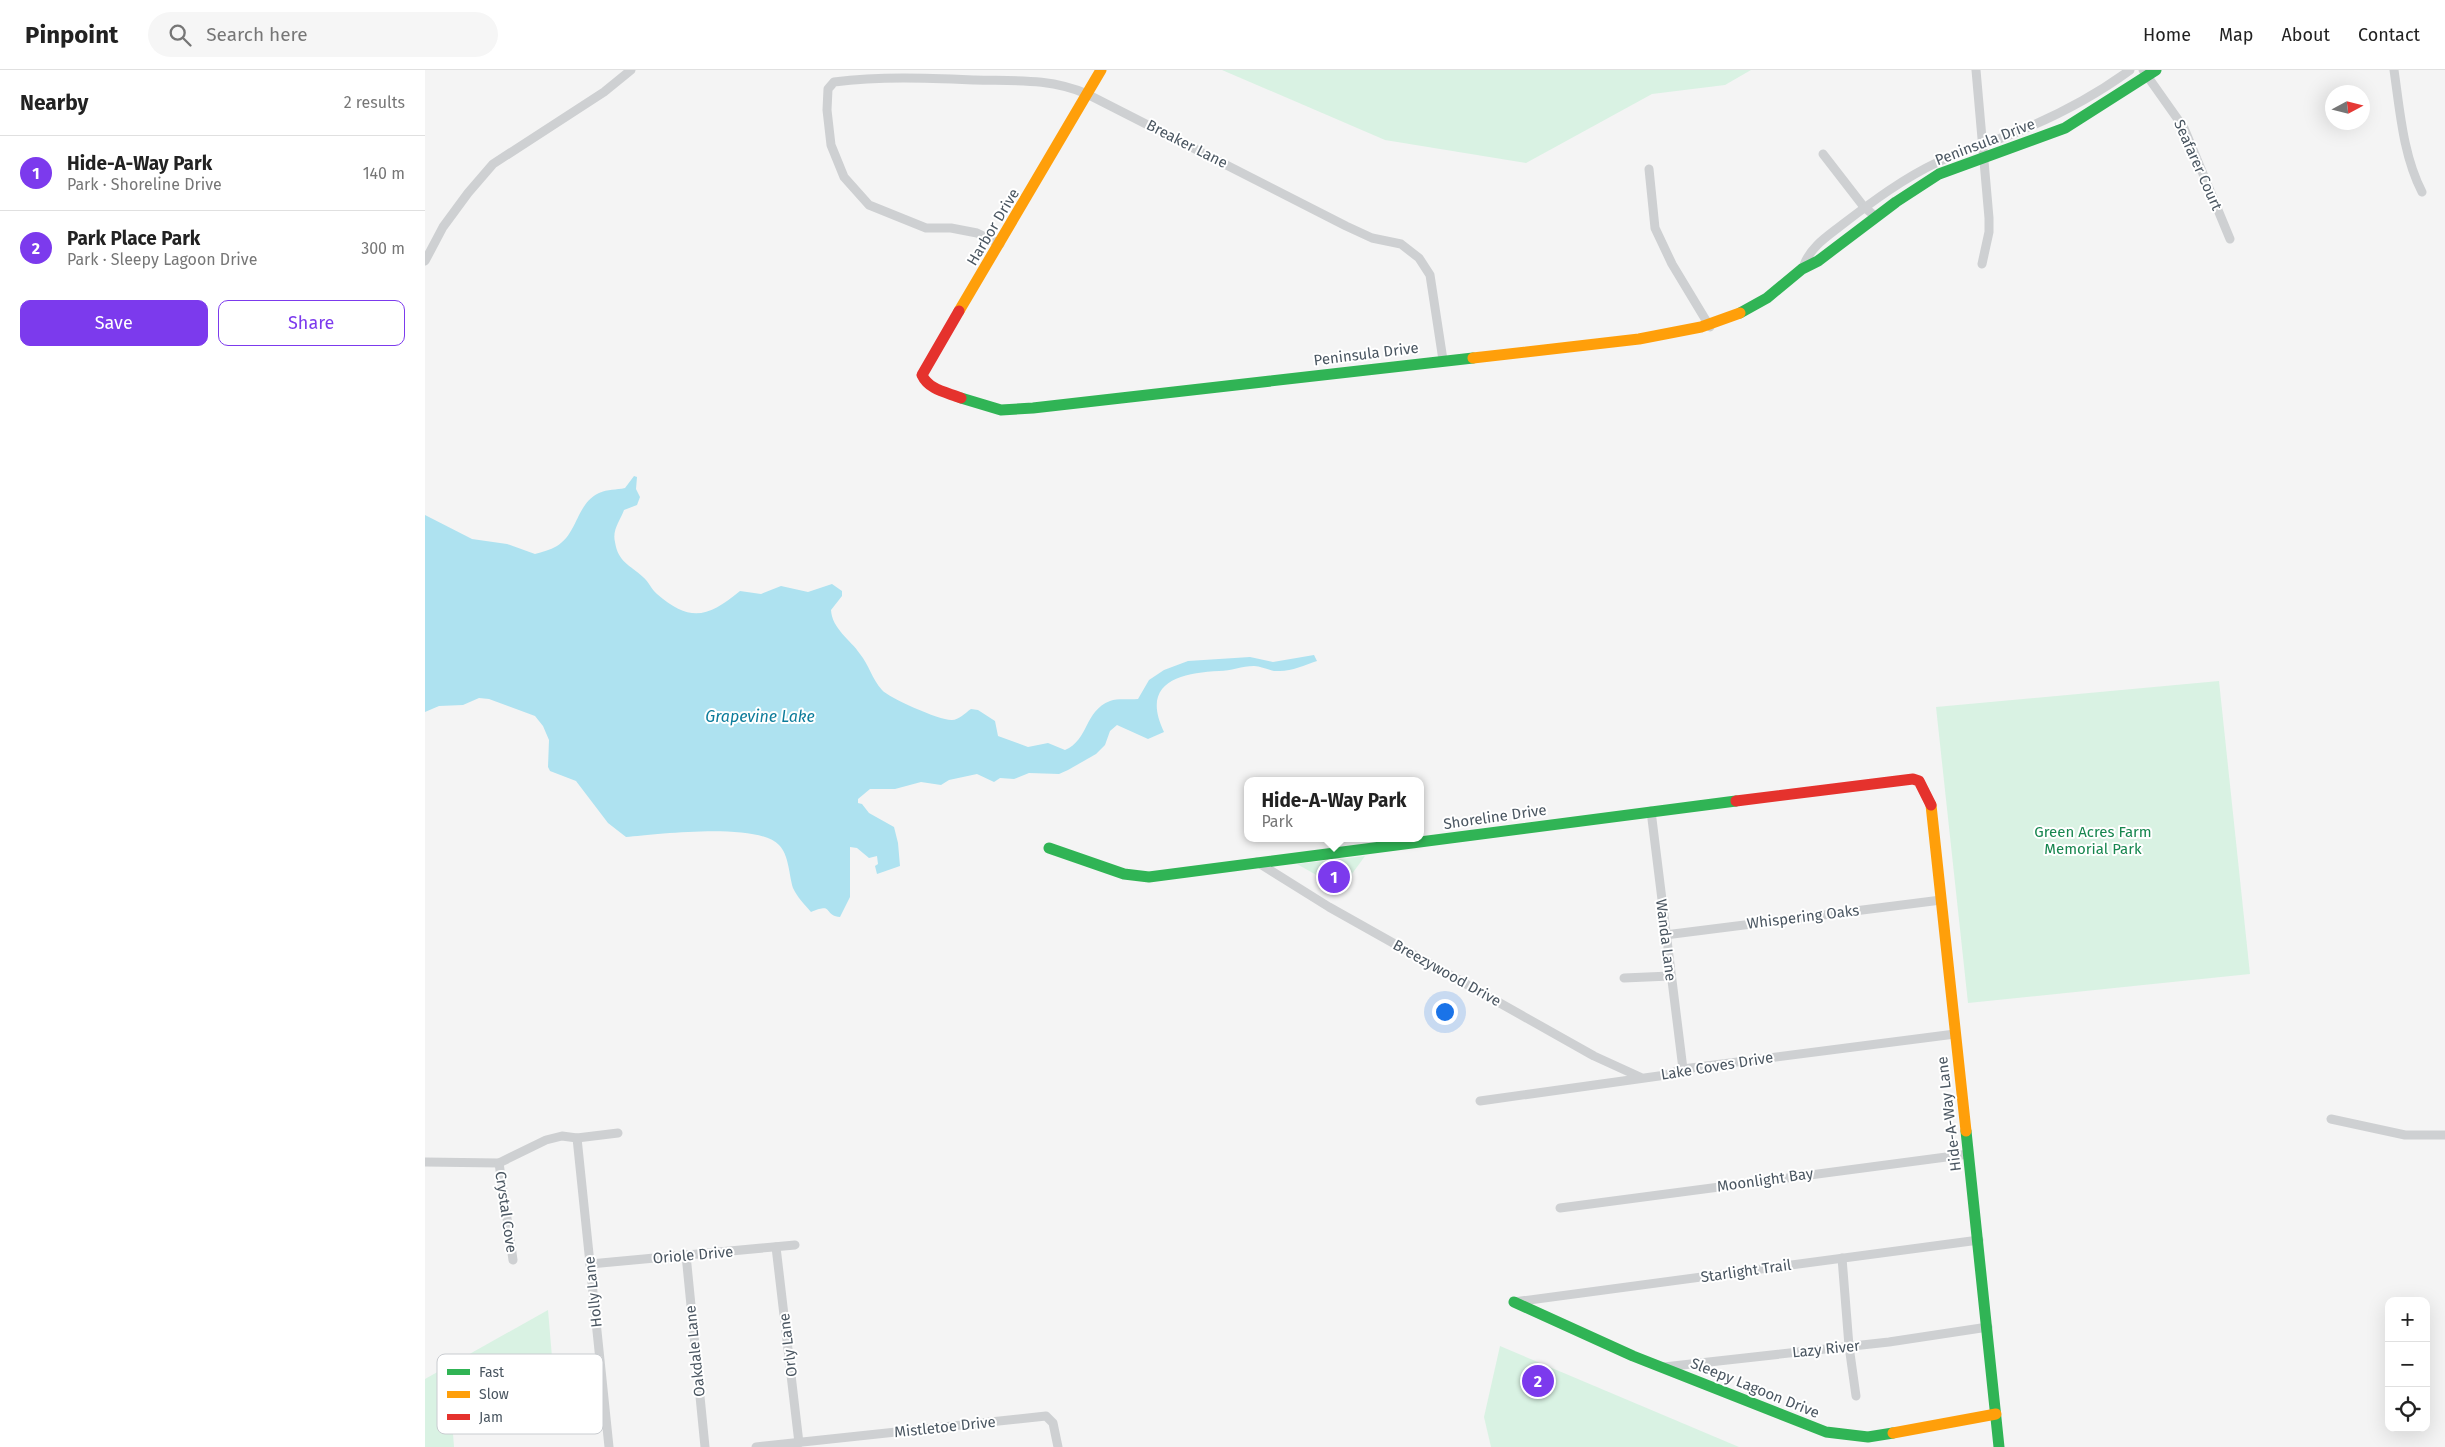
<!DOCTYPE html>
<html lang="en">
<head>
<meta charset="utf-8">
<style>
  :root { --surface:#fff; --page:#f6f6f6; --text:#222; --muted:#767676; --line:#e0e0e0; --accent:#7c3aed }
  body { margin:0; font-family:"Fira Sans",sans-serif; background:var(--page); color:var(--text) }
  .controls { position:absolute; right:15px; bottom:15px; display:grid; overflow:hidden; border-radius:10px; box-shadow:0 5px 20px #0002 }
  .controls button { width:45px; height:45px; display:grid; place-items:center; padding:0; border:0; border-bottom:1px solid var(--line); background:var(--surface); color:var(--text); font:25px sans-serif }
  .compass { position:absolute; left:1900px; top:15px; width:45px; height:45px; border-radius:50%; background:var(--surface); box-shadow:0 5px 20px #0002; rotate:83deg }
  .you { position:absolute; left:1019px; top:941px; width:18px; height:18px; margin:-12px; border:4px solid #fff; border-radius:50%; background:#1a73e8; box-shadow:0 0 0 8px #1a73e833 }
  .badge { display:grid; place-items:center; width:32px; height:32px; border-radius:50%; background:var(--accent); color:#fff; font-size:16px; font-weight:700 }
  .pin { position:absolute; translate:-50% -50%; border:2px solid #fff; box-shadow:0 1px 5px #0006 }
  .popup { position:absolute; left:819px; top:707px; width:180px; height:65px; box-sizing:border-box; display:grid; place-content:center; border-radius:10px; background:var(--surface); filter:drop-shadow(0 1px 4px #0005); font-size:16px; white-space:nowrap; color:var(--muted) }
  .popup b { font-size:19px; color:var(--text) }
  .popup::after { content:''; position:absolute; left:50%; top:100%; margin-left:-10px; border:10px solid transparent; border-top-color:var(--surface) }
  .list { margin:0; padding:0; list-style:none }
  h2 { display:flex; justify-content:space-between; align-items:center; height:65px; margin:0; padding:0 20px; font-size:21px }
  h2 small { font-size:16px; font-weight:400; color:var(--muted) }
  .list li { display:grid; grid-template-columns:32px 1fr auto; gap:15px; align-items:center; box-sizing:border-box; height:75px; padding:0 20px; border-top:1px solid var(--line) }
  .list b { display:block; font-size:19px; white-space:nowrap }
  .list p { margin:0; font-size:16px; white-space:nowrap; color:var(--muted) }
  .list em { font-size:16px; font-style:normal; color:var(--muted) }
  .actions { display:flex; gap:10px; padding:15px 20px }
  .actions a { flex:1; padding:11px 0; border:1px solid var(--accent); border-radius:10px; text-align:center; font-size:18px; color:var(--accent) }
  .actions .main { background:var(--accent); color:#fff }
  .icon { flex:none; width:28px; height:28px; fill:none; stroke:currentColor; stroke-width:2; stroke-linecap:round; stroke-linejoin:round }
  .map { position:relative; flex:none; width:2020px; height:1377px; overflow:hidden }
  header { display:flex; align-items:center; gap:30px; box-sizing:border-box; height:70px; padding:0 25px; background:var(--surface); border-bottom:1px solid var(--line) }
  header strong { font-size:24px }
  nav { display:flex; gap:28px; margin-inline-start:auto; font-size:18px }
  .search { width:350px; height:45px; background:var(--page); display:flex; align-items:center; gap:12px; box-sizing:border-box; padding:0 18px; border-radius:28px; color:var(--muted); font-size:19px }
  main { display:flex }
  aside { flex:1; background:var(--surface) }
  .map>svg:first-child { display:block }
  .green { fill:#d9f2e3 }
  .water { fill:#aee2f0 }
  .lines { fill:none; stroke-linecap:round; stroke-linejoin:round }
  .street { stroke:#ced0d2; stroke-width:9 }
  .fast { stroke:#30b455; stroke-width:11 }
  .slow { stroke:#ff9f0a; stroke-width:11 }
  .jam { stroke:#e5322d; stroke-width:11 }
  .labels { text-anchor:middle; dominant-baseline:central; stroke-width:4; stroke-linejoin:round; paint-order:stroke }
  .street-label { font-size:15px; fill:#4a5661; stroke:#fff }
  .park-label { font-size:15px; fill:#17864f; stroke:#fff }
  .water-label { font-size:16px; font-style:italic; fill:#0c7c9b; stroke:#fff }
  .key { fill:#fff; stroke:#c9ccd0; stroke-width:1 }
  .key-label { font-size:14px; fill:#4a5661 }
</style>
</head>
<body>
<header>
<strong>Pinpoint</strong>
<div class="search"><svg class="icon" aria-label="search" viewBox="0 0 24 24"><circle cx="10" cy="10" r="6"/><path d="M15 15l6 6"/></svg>Search here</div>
<nav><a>Home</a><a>Map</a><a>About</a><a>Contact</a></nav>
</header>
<main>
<aside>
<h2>Nearby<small>2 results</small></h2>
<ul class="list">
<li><span class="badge">1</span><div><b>Hide-A-Way Park</b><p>Park · Shoreline Drive</p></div><em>140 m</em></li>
<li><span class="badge">2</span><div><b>Park Place Park</b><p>Park · Sleepy Lagoon Drive</p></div><em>300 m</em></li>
</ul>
<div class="actions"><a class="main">Save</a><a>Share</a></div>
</aside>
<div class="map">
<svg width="2020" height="1377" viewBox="0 0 2020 1377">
  <rect width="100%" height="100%" fill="#f4f4f4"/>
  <g class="green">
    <polygon points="797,0 1326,0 1300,15 1227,24 1101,93 960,70"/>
    <polygon points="1794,611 1825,904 1543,933 1511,637"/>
    <polygon points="940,786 916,819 872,794"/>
    <polygon points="123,1240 130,1323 26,1337 29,1377 0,1377 0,1309"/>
    <polygon points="1075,1276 1314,1377 1066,1377 1059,1347"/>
  </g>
  <path class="water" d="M209,406L212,407L211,419L215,427L212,435L199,440C195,451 187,460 190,472C193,492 205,495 218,507C224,512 226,519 232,524C266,553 283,547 315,521L336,524L356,516L383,522L407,514L417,521V526L406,540C407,559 426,570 435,584C444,595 447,609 457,620C464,628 516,651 527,650C534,650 540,643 546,639L553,640L570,651L573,666L603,677L623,673L640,680C664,670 659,641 685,631C693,628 704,630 713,629L724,610L739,600L763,591L825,587L848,592L889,585L892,591C880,595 867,601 855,601C846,602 837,596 829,596C817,596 806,601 794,601C755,603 715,612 739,662L723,669L692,655L685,661L680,675L671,684L643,700L634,704L604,703L589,709L575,708L569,712L552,704L524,710L516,715L496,712L470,719H445L433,729V733L437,734L444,743L469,757L473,773L475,796L452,804L450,796L453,794L452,786L444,788L432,778L425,777V827L415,847C397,845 410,832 386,842C380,835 372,827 368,818C364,805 364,785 354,775C333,752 233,764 201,767L183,753L151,711L125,701L123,697L124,670L118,656L110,646L64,629L54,628L38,635L14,636L0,642V445L47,469L82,474L110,484C117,482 125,480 132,476C153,463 151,434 174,423C183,419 191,420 200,418Z"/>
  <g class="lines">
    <g class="street">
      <polyline points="1551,0 1564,148 1564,162 1557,194"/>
      <polyline points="1718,0 1759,58 1805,169"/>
      <path d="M1969,0C1975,41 1978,85 1997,122"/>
      <polyline points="1398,84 1439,137 1450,146"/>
      <polyline points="1224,99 1230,158 1247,194 1285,257"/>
      <path d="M575,174L552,163L526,158H501L444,135L419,107L406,75L402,40L403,19L409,12C456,6 502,8 550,10C590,11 625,8 662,24L921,156L947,168L976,174L994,188L1005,205L1018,290"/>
      <polyline points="0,191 18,157 43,123 68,94 179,22 206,0"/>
      <path d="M1379,195C1386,176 1403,166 1418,154C1448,131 1479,108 1513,92C1539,79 1566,73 1592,62C1631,46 1671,25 1705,0"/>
      <polyline points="1226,741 1258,999"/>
      <polyline points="832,792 904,837 1169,986 1215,1007"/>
      <polyline points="1240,865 1516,830"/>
      <polyline points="1199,908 1245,906"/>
      <polyline points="1055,1031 1241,1005 1258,999 1530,964"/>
      <polyline points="1906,1049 1980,1065 2020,1065"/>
      <polyline points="152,1068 184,1377"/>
      <polyline points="0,1092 74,1093 121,1070 137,1066 152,1068 193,1063"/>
      <polyline points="74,1093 88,1190"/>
      <polyline points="1135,1138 1544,1084"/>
      <polyline points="351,1177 374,1373"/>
      <polyline points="261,1185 280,1377"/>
      <polyline points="1417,1188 1424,1276 1431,1326"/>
      <polyline points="165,1194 370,1175"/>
      <polyline points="1089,1232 1554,1170"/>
      <polyline points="1239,1297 1464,1272 1563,1257"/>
      <polyline points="331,1377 621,1346 628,1353 633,1377"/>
    </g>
    <g class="fast">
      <polyline points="1315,243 1342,228 1377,199 1393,191 1471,132 1514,104 1640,58 1731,0"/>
      <polyline points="536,328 576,340 608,338 1048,288"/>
      <polyline points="624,778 699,804 724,807 1311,731"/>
      <polyline points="1541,1061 1574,1377"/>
      <polyline points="1089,1232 1208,1286 1401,1362 1443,1367 1468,1363"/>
    </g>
    <g class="slow">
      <polyline points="534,241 676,0"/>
      <polyline points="1048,288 1214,269 1276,257 1315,243"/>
      <polyline points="1506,735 1541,1061"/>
      <polyline points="1468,1363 1571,1344"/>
    </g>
    <g class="jam">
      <path d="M534,241L497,305C504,320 521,322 536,328"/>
      <polyline points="1311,731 1488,709 1494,711 1506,735"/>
    </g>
  </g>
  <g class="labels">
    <g class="street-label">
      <text transform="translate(1560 72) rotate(-21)">Peninsula Drive</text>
      <text transform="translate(762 74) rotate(27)">Breaker Lane</text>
      <text transform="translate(1773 95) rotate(66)">Seafarer Court</text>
      <text transform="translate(568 157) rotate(-59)">Harbor Drive</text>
      <text transform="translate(941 284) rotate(-7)">Peninsula Drive</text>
      <text transform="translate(1070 747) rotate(-8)">Shoreline Drive</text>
      <text transform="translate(1378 847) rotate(-7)">Whispering Oaks</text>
      <text transform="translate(1241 870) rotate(83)">Wanda Lane</text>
      <text transform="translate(1022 903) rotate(29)">Breezywood Drive</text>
      <text transform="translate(1292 996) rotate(-9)">Lake Coves Drive</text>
      <text transform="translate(1524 1044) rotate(-97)">Hide-A-Way Lane</text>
      <text transform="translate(1340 1110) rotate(-8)">Moonlight Bay</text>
      <text transform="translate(81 1142) rotate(82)">Crystal Cove</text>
      <text transform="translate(268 1185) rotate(-5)">Oriole Drive</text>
      <text transform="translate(1321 1201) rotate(-8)">Starlight Trail</text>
      <text transform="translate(168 1222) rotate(-96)">Holly Lane</text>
      <text transform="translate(363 1275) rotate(-97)">Orly Lane</text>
      <text transform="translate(1401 1279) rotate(-6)">Lazy River</text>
      <text transform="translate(270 1281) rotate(-96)">Oakdale Lane</text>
      <text transform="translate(1330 1318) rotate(22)">Sleepy Lagoon Drive</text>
      <text transform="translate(520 1357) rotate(-6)">Mistletoe Drive</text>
    </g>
    <g class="park-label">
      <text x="1668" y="762">Green Acres Farm<tspan x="1668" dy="17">Memorial Park</tspan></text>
    </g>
    <g class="water-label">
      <text x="335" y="646">Grapevine Lake</text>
    </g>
  </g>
  <rect x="12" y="1284" width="166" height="80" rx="8" class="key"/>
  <rect x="22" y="1299" width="23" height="6" fill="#30b455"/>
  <rect x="22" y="1321" width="23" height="7" fill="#ff9f0a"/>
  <rect x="22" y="1344" width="23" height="6" fill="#e5322d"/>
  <g class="key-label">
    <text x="54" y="1307">Fast</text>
    <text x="54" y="1329">Slow</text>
    <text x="54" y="1352">Jam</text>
  </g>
</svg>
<div class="controls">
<button>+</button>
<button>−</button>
<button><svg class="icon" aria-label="locate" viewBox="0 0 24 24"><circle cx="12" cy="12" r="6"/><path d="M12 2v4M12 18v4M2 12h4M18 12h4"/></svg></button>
</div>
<svg class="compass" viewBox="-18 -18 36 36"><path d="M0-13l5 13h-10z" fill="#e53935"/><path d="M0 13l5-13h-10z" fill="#767676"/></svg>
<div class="you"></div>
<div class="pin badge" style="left:909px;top:807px">1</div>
<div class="popup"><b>Hide-A-Way Park</b>Park</div>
<div class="pin badge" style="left:1113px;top:1311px">2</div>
</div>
</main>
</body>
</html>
